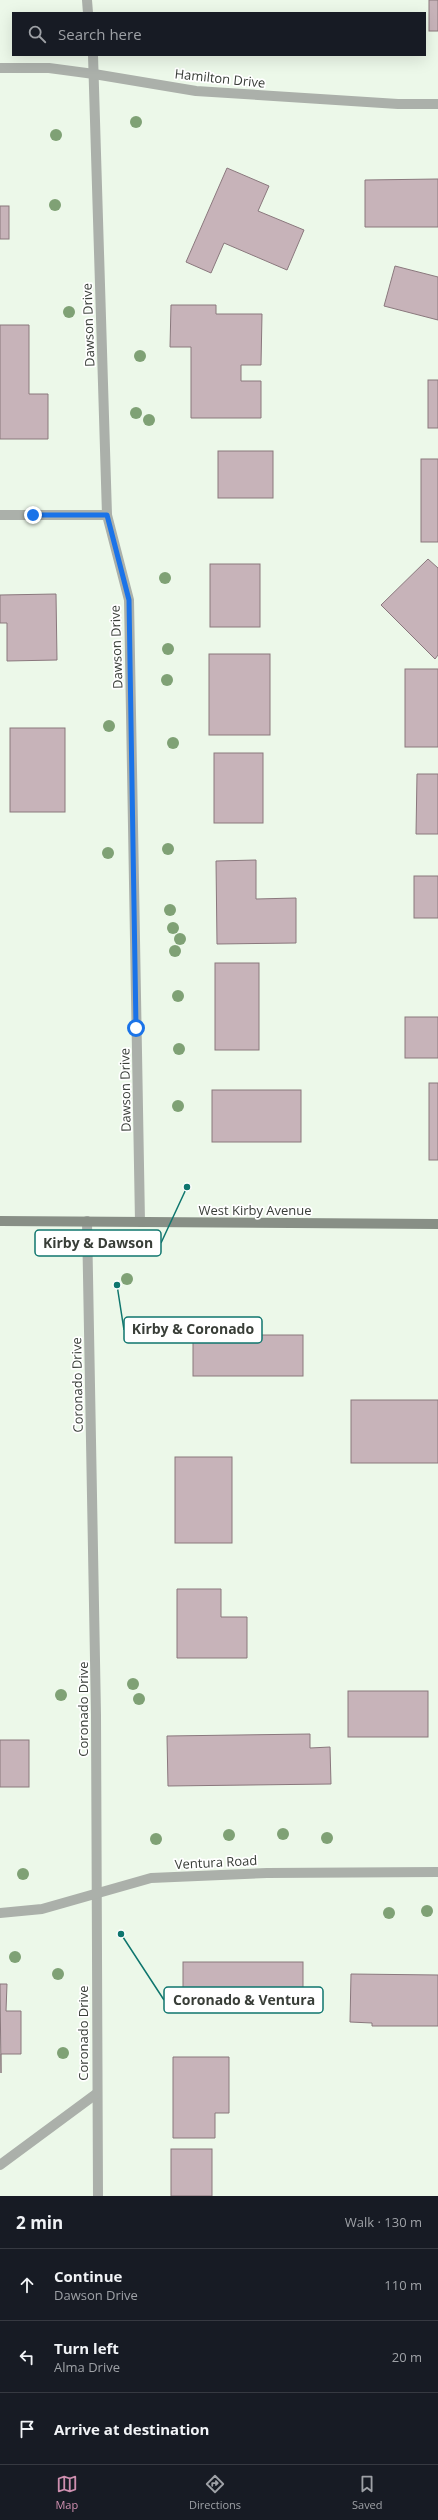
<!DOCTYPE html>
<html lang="en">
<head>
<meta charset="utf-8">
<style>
  :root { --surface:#171b24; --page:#242831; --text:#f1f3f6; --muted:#9ea1a6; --line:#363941; --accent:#ce8faf }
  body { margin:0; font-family:"Open Sans",sans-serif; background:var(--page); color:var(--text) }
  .stop { position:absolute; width:12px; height:12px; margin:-9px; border:3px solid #1a73e8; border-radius:50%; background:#fff }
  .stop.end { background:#1a73e8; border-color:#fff; box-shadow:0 1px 4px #0008 }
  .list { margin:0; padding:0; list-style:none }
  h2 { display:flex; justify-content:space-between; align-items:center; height:52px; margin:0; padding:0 16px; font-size:17px }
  h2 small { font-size:13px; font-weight:400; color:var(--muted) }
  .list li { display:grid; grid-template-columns:26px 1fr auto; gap:12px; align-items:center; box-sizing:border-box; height:72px; padding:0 16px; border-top:1px solid var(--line) }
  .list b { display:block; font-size:15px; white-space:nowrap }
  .list p { margin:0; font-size:13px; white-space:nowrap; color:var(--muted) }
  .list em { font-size:13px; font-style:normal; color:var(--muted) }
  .icon { flex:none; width:22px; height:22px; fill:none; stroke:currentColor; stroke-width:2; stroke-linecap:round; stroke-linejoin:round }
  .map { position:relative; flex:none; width:438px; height:2196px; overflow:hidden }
  .search { position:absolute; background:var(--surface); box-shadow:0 4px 16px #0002; left:12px; right:12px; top:12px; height:44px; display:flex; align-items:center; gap:10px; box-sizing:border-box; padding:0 14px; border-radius:0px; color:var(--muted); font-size:15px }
  .sheet { height:268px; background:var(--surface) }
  nav { display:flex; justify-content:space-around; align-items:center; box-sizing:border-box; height:56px; border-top:1px solid var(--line); background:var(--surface); font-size:11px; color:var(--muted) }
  nav a { display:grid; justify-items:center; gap:2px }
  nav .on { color:var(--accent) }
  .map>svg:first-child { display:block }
  .building { fill:#c7b3b9; stroke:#8a787d }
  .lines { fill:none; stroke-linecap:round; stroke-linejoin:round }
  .minor { stroke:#abb0aa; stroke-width:10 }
  .secondary { stroke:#888f86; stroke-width:10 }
  .tree { fill:#7fa175 }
  .route { stroke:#1a73e8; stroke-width:5 }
  .labels { text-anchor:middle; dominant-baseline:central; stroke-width:3.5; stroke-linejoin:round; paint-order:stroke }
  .street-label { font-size:13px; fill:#393e38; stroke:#fff }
  .leader { fill:none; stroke:#0f766e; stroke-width:1.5 }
  .callout-dot { fill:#0f766e; stroke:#fff; stroke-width:1.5 }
  .callout { fill:#fff; stroke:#0f766e; stroke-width:1.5 }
  .callout-label { font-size:14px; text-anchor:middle; font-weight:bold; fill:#393e38 }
</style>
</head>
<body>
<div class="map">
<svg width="438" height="2196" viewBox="0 0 438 2196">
  <rect width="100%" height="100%" fill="#ecf8e9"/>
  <g class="building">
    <rect x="429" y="0" width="9" height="31"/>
    <polygon points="227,168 269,186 258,211 304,230 287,270 224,243 211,273 186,262"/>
    <polygon points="438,179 438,227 365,227 365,180"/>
    <rect x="0" y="206" width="9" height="33"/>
    <polygon points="395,266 438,277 438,320 384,306"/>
    <polygon points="171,305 216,305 216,314 262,314 261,365 241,365 241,381 261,381 261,418 191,418 191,347 170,347"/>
    <polygon points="0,325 29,325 29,394 48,394 48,439 0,439"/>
    <rect x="428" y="380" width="10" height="48"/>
    <rect x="218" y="451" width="55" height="47"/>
    <rect x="421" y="459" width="17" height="83"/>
    <polygon points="428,559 438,568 438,655 435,659 381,605"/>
    <rect x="210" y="564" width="50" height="63"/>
    <polygon points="56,594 57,660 7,661 7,623 0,623 0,595"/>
    <rect x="209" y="654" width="61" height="81"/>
    <rect x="405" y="669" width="33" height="78"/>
    <rect x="10" y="728" width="55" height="84"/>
    <rect x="214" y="753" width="49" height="70"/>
    <polygon points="417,774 438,774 438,834 416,834"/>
    <polygon points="256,860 256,899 296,898 296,943 217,944 216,861"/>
    <rect x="414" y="876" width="24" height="42"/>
    <rect x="215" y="963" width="44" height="87"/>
    <rect x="405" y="1017" width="33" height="41"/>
    <rect x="429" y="1083" width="9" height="77"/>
    <rect x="212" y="1090" width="89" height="52"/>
    <rect x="193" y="1335" width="110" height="41"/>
    <rect x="351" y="1400" width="87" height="63"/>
    <rect x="175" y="1457" width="57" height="86"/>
    <polygon points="177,1589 221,1589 221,1617 247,1617 247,1658 177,1658"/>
    <rect x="348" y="1691" width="80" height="46"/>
    <polygon points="310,1734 310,1748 330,1747 331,1784 168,1786 167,1736"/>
    <rect x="0" y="1740" width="29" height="47"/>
    <rect x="183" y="1962" width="120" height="44"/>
    <polygon points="351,1974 438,1975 438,2026 372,2026 372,2023 350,2022"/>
    <polygon points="0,1984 7,1984 6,2011 21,2011 21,2054 1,2054 1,2073"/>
    <polygon points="173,2057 229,2057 229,2113 215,2113 215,2138 173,2138"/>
    <rect x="171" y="2149" width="41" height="47"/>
  </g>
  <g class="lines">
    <g class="minor">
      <polyline points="87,0 88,13"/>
      <polyline points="93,55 107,515 129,600 140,1222"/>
      <polyline points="0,68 49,68 94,74 196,91 398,104 438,104"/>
      <polyline points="0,515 107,515"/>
      <polyline points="87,1221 96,1715 98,2196"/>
      <polyline points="0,1913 42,1909 151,1878 267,1873 438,1872"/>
      <polyline points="0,2165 96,2094"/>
    </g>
    <polyline class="secondary" points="0,1221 438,1224"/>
  </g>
  <g class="tree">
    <circle cx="136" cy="122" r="6"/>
    <circle cx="56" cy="135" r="6"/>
    <circle cx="55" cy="205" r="6"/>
    <circle cx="69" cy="312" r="6"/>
    <circle cx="140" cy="356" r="6"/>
    <circle cx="136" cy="413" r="6"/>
    <circle cx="149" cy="420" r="6"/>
    <circle cx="165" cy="578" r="6"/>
    <circle cx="168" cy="649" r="6"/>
    <circle cx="167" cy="680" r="6"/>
    <circle cx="109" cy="726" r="6"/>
    <circle cx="173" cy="743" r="6"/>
    <circle cx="168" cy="849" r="6"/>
    <circle cx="108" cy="853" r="6"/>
    <circle cx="170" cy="910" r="6"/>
    <circle cx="173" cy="928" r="6"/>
    <circle cx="180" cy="939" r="6"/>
    <circle cx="175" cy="951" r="6"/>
    <circle cx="178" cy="996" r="6"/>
    <circle cx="179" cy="1049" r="6"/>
    <circle cx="178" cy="1106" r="6"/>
    <circle cx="127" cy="1279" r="6"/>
    <circle cx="133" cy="1684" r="6"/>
    <circle cx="61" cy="1695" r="6"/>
    <circle cx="139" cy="1699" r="6"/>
    <circle cx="283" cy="1834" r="6"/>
    <circle cx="229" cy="1835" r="6"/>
    <circle cx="327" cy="1838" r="6"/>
    <circle cx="156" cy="1839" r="6"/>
    <circle cx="23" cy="1874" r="6"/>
    <circle cx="427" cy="1911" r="6"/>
    <circle cx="389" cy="1913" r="6"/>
    <circle cx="15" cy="1957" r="6"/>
    <circle cx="58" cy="1974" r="6"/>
    <circle cx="63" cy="2053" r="6"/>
  </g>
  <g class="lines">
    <polyline class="route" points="33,515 107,515 129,600 136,1028"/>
  </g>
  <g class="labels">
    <g class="street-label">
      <text transform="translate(220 78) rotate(6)">Hamilton Drive</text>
      <text transform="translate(88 325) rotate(-92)">Dawson Drive</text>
      <text transform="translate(116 647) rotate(-92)">Dawson Drive</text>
      <text transform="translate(125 1090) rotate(-91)">Dawson Drive</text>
      <text x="255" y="1210">West Kirby Avenue</text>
      <text transform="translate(77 1385) rotate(-91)">Coronado Drive</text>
      <text transform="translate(83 1709) rotate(-90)">Coronado Drive</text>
      <text transform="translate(216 1862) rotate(-3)">Ventura Road</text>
      <text transform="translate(83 2033) rotate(-90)">Coronado Drive</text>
    </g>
  </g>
  <path class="leader" d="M187 1187L161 1243M117 1285L124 1330M121 1934L164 2000"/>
  <g class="callout-dot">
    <circle cx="187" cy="1187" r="4"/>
    <circle cx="117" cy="1285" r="4"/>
    <circle cx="121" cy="1934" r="4"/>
  </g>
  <g class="callout">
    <rect x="35" y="1230" width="126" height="26" rx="4"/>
    <rect x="124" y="1317" width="138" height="26" rx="4"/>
    <rect x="164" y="1987" width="159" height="26" rx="4"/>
  </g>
  <g class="callout-label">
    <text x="98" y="1248">Kirby &amp; Dawson</text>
    <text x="193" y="1334">Kirby &amp; Coronado</text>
    <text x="244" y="2005">Coronado &amp; Ventura</text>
  </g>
</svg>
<div class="stop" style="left:136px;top:1028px"></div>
<div class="stop end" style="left:33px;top:515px"></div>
<div class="search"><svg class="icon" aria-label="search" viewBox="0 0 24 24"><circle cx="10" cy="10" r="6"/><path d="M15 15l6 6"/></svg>Search here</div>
</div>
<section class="sheet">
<h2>2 min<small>Walk · 130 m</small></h2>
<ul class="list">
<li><svg class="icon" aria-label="ahead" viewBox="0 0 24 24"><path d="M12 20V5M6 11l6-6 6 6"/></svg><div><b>Continue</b><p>Dawson Drive</p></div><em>110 m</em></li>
<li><svg class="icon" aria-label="left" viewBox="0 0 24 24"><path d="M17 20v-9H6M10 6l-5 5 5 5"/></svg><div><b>Turn left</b><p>Alma Drive</p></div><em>20 m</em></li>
<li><svg class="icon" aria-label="arrive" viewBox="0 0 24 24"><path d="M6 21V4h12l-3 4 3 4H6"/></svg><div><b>Arrive at destination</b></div></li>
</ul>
</section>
<nav>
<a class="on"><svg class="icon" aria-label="map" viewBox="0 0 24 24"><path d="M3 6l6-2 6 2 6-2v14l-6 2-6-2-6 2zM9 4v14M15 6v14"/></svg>Map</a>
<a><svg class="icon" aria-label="directions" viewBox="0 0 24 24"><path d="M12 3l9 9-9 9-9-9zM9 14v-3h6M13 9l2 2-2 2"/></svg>Directions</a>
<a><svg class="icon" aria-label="saved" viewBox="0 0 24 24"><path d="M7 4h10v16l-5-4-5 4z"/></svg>Saved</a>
</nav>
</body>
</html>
